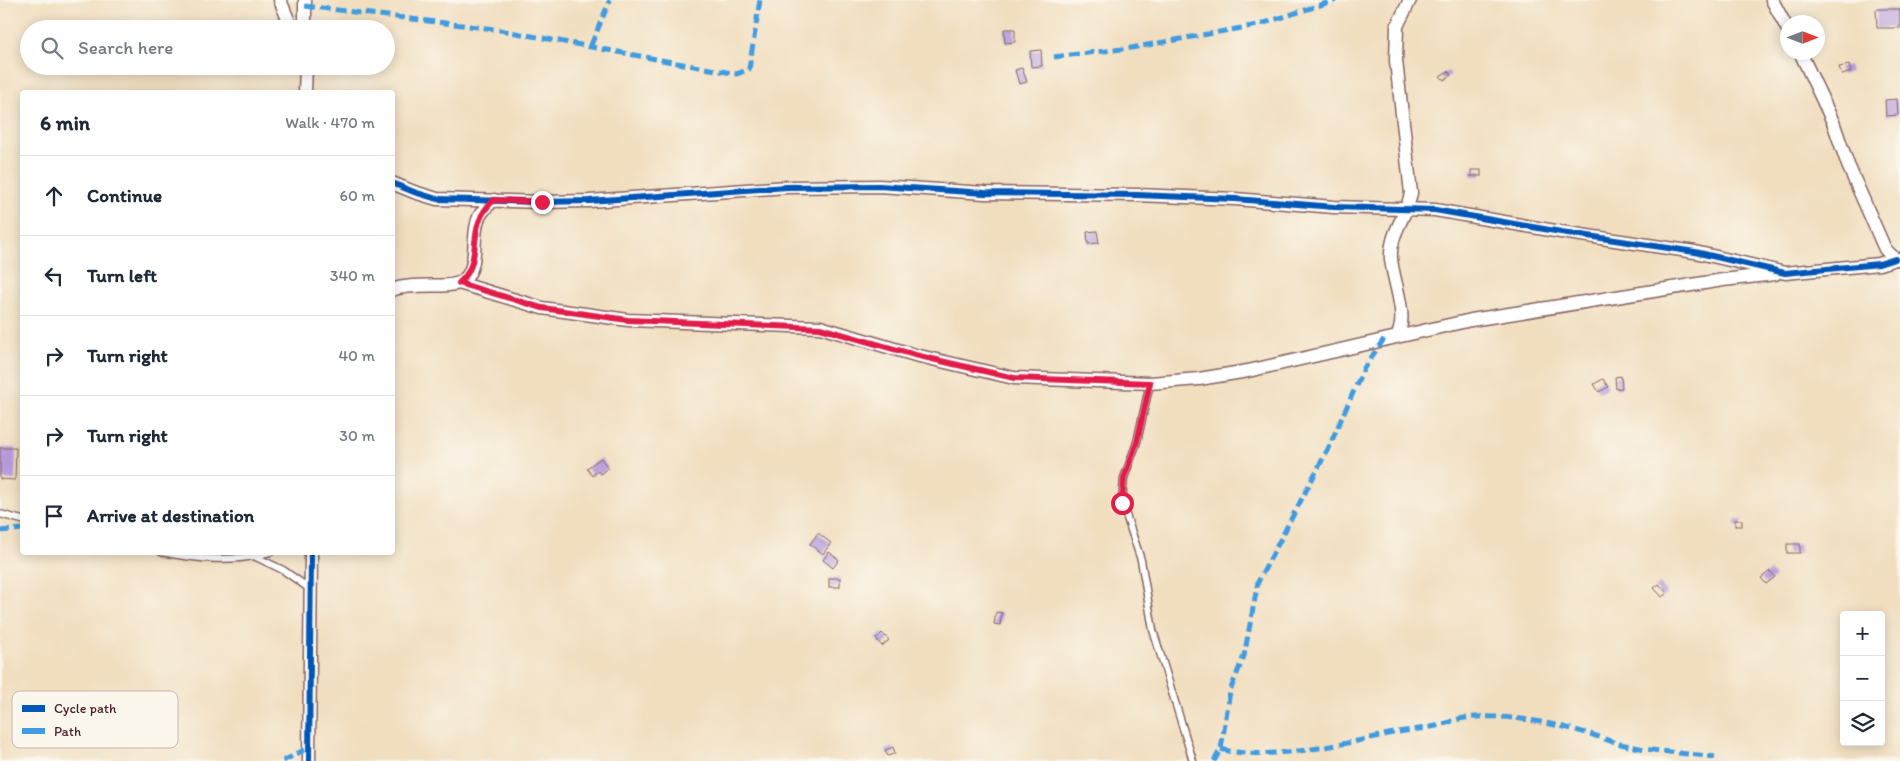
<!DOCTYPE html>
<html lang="en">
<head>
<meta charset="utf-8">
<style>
  :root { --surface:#fff; --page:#f6f6f7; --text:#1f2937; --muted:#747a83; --line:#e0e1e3 }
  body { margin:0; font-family:Itim,sans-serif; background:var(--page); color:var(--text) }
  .controls { position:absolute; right:15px; bottom:15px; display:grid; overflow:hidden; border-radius:5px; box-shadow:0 2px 12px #0003 }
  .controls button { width:45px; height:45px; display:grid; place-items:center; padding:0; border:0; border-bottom:1px solid var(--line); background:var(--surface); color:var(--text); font:25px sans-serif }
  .compass { position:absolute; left:1780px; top:15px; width:45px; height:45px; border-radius:50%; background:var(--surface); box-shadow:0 2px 12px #0003; rotate:90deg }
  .stop { position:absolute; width:15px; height:15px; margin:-11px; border:4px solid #e11d48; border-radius:50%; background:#fff }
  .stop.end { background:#e11d48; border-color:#fff; box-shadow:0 1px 5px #0008 }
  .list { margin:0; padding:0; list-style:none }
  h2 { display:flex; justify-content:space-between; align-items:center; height:65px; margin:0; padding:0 20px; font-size:21px }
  h2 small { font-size:16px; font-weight:400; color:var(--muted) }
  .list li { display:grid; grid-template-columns:32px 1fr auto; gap:15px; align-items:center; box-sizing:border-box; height:80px; padding:0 20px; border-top:1px solid var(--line) }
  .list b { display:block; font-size:19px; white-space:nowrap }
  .list em { font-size:16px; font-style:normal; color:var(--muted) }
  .icon { flex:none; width:28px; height:28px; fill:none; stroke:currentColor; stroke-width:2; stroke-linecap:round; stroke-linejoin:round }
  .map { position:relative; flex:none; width:1900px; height:761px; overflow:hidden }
  .search { position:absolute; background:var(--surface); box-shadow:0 2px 12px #0003; left:20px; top:20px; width:375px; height:55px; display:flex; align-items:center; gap:12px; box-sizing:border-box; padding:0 18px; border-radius:28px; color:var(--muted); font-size:19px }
  .panel { position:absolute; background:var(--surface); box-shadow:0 2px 12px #0003; left:20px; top:90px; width:375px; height:465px; border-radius:5px }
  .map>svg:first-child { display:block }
  .building { fill:#b499db }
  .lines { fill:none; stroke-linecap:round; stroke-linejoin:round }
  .service-casing { stroke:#84625f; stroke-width:9 }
  .minor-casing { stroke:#84625f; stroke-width:15 }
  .service { stroke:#fff; stroke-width:6 }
  .minor { stroke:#fff; stroke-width:12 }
  .quiet { stroke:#409be1; stroke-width:5; stroke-dasharray:10 5; stroke-linecap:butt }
  .cycleway-casing { stroke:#fbf7ec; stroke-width:9 }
  .cycleway { stroke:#0057b8; stroke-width:6 }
  .route { stroke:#e11d48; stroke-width:6 }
  .key { fill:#fbf7ec; stroke:#c6b6b2; stroke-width:1 }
  .key-label { font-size:14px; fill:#4a1f2b }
</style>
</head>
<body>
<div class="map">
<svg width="1900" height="761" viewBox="0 0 1900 761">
  <rect width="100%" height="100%" fill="#fbf7ec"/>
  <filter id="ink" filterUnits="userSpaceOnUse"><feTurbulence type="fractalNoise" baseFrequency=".02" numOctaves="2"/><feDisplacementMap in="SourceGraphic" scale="10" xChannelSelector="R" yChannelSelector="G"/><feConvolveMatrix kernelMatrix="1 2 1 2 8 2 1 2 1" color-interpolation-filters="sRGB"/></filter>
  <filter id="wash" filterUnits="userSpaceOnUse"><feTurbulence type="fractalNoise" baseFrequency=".0096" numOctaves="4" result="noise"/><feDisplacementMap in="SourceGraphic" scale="20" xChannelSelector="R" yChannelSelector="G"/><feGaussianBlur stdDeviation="1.12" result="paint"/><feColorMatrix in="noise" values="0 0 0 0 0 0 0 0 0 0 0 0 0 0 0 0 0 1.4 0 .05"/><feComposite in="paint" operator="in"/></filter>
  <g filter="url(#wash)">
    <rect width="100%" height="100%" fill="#f1debf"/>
    <g id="blocks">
      <g class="building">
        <polygon points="1876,9 1900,9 1900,28 1877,28"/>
        <polygon points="1004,29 1015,29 1015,42 1005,43"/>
        <polygon points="1041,50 1042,66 1031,67 1030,51"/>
        <polygon points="1849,65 1851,72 1842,75 1839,67"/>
        <polygon points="1022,68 1027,82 1019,84 1015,70"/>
        <polygon points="1448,71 1451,75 1444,80 1440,76"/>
        <polygon points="1897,99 1898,115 1886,116 1885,100"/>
        <rect x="1471" y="170" width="10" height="6"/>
        <polygon points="1097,231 1099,243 1088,244 1087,232"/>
        <polygon points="1621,376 1622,388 1616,389 1615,377"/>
        <polygon points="1603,379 1608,387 1599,392 1594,384"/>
        <polygon points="0,448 16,448 15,480 0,479"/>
        <polygon points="601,458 608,468 600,474 598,471 592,476 587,468"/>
        <rect x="1735" y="520" width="7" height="6"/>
        <polygon points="818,533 831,543 823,554 810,544"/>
        <rect x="1787" y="544" width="13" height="9"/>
        <polygon points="829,552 839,560 833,568 823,560"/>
        <polygon points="1770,571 1775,577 1766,584 1761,578"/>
        <rect x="829" y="578" width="11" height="9"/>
        <polygon points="1659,584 1667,593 1662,597 1654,588"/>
        <polygon points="996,612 1002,613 1000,625 994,624"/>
        <polygon points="882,633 889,640 882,646 876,639"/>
        <polygon points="893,747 895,753 888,756 885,750"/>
      </g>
    </g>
  </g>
  <g filter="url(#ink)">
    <use href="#blocks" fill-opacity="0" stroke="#84625f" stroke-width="1"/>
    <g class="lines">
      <g class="service-casing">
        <g id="service">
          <polyline points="1150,383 1137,442 1124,478 1122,503 1141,560 1153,630 1193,761"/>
          <polyline points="0,514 22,520"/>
          <path d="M161,552C197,559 235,563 271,552"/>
          <polyline points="256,557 283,570 310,589"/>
        </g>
      </g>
      <g class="minor-casing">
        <g id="minor">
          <polyline points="280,0 292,29"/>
          <polyline points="305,0 305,29"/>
          <polyline points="1772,0 1788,30"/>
          <polyline points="1800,52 1833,122 1848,165 1885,249 1895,259 1900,259"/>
          <polyline points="305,92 306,66"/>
          <polyline points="392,183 414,192 437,199 542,202 589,201 787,187 879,186 985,193 1137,195 1235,199 1334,207 1435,210 1561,232 1695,252 1785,273 1879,264 1895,259"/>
          <polyline points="459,283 542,308 628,320 820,327 915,355 1014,378 1150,383 1199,379 1248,371 1471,320 1723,280 1775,274"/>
          <path d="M392,290C412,282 450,289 461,282C481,269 470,237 479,217C483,210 488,205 494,200"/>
          <path d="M1397,336C1409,317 1393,281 1391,259C1389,233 1407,217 1411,193L1396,61L1397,26L1410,0"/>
          <polyline points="309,761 311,552"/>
        </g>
      </g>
      <use href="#service" class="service"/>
      <use href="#minor" class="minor"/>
      <g class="quiet">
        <polyline points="305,6 494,29 737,74 749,69 760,0"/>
        <polyline points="591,45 610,0"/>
        <polyline points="1054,57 1131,48 1258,25 1336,0"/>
        <polyline points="0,531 22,529"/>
        <path d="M1221,749C1263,761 1336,746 1380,736C1398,731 1418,730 1436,726C1446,724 1455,719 1465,718C1506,713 1553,723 1593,735C1603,738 1614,743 1625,745C1655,752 1685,753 1715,757"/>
        <polyline points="283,761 308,748"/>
        <polyline points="1214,761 1221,749 1230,691 1244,656 1258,582 1328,449 1364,368 1384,339"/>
      </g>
      <g class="cycleway-casing">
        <g id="cycleway">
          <polyline points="392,183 414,192 437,199 542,202 589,201 787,187 879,186 985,193 1137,195 1235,199 1334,207 1435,210 1561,232 1695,252 1785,273 1879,264 1895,259"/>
          <polyline points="309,761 311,552"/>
        </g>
      </g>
      <use href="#cycleway" class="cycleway"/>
    </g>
  </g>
  <g class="lines" filter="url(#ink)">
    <path class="route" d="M542,202L494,200C463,227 486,260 459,283L542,308L628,320L820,328L915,355L1014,378L1150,383L1137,442L1124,478L1122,503"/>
  </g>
  <rect x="12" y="691" width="166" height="57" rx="8" class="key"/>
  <rect x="22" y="705" width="23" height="7" fill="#0057b8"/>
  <rect x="22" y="728" width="23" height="6" fill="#409be1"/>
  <g class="key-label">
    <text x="54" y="713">Cycle path</text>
    <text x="54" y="736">Path</text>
  </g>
</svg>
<div class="controls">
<button>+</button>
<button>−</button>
<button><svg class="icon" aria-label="layers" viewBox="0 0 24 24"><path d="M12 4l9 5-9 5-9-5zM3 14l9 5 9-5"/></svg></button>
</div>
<svg class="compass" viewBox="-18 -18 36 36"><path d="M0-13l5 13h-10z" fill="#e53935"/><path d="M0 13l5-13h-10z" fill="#747a83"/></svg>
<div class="stop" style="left:1122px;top:503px"></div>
<div class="stop end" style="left:542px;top:202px"></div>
<div class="search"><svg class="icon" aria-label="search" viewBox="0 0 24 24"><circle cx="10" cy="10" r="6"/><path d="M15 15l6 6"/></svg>Search here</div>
<section class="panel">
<h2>6 min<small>Walk · 470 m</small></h2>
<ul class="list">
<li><svg class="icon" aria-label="ahead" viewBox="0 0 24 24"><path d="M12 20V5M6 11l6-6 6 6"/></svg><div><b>Continue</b></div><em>60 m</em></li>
<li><svg class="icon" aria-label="left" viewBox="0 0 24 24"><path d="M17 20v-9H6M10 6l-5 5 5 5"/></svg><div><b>Turn left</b></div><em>340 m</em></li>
<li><svg class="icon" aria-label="right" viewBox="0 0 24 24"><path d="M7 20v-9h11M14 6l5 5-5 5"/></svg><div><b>Turn right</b></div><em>40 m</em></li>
<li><svg class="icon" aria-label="right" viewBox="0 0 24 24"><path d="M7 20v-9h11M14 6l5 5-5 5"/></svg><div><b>Turn right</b></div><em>30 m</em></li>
<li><svg class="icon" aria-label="arrive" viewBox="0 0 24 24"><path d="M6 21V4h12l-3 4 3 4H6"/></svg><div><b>Arrive at destination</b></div></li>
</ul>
</section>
</div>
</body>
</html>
